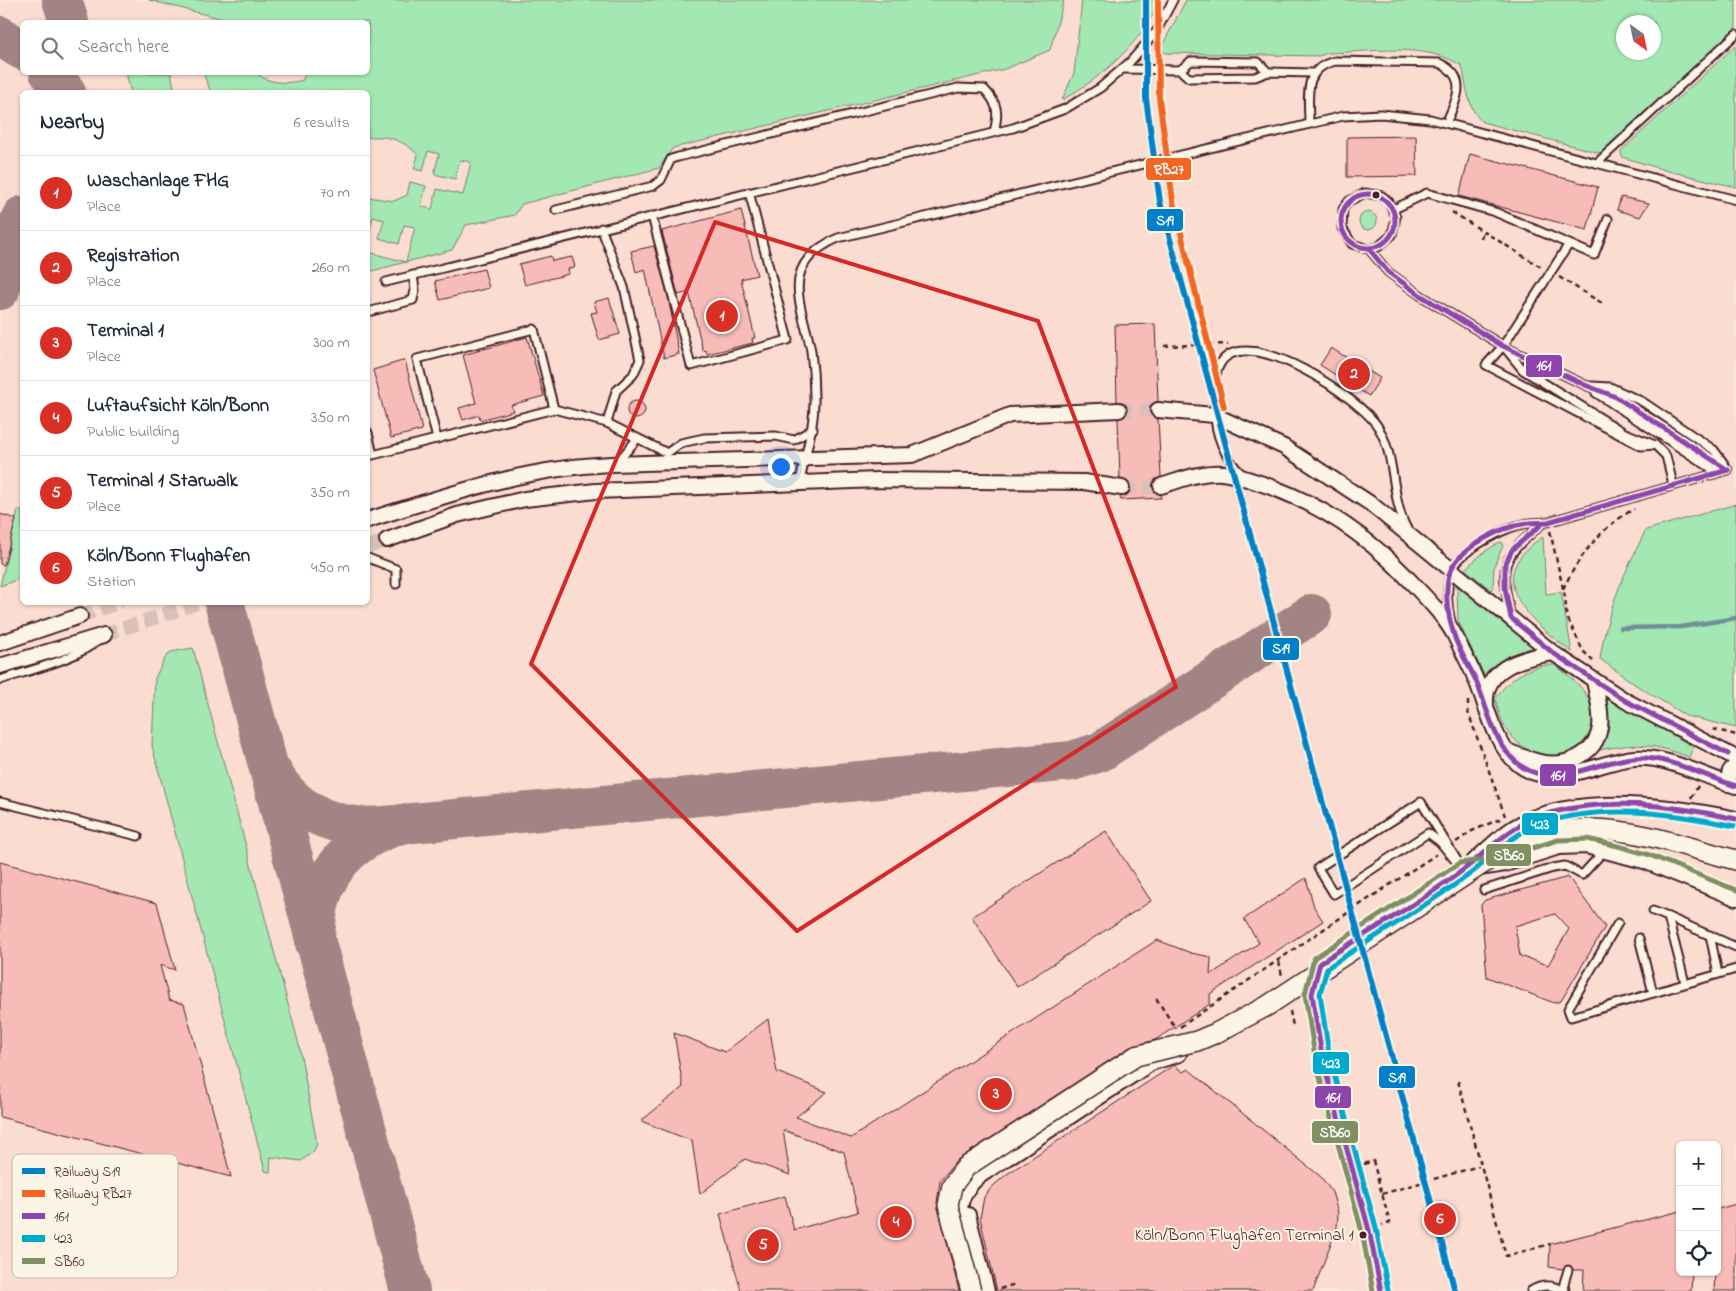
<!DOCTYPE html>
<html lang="en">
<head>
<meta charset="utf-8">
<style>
  :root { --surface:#fff; --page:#f6f6f7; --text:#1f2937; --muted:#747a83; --line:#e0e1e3; --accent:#d93025 }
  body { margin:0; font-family:"Indie Flower",sans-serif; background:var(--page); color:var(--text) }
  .controls { position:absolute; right:15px; bottom:15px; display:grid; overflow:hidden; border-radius:8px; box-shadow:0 1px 4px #0004 }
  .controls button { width:45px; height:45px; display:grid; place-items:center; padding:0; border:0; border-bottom:1px solid var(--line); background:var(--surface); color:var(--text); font:25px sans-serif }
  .compass { position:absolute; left:1616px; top:15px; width:45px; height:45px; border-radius:50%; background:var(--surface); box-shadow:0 1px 4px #0004; rotate:147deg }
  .you { position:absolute; left:780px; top:466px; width:18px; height:18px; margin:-12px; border:4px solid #fff; border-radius:50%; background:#1a73e8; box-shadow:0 0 0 8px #1a73e833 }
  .badge { display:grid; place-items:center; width:32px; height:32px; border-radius:50%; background:var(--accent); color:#fff; font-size:16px; font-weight:700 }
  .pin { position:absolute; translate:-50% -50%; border:2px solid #fff; box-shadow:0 1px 5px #0006 }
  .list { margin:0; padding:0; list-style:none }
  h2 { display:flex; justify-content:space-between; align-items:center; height:65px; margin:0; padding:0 20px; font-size:21px }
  h2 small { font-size:16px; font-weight:400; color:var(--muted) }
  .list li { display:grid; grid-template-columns:32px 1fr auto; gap:15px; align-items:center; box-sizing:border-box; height:75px; padding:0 20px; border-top:1px solid var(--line) }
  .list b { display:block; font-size:19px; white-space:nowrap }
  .list p { margin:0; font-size:16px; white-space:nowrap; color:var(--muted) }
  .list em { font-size:16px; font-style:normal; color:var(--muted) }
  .icon { flex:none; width:28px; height:28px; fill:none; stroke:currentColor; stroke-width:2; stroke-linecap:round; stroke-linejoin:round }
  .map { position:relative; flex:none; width:1736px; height:1291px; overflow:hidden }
  .search { position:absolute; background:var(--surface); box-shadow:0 1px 4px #0004; left:20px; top:20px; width:350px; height:55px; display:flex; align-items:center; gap:12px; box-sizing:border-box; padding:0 18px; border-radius:8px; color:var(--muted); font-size:19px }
  .panel { position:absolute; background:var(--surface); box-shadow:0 1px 4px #0004; left:20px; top:90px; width:350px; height:515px; border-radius:8px }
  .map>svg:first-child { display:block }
  .built { fill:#fadcd1; fill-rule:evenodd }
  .green { fill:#a3e7b3; stroke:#76836f; fill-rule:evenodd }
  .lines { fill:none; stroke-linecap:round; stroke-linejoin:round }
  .stream { stroke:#709097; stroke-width:4.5 }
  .taxiway { stroke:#a28484; stroke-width:40 }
  .building { fill:#f8bcb8; stroke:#4a1f2b; fill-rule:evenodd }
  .street-tunnel { stroke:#d8c1b9; stroke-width:14; stroke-dasharray:14 7; stroke-linecap:butt }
  .lane-casing { stroke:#4a1f2b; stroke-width:11 }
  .street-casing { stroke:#4a1f2b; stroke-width:18 }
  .secondary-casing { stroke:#4a1f2b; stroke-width:22 }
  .path { stroke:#4a1f2b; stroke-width:2.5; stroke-dasharray:5 4; stroke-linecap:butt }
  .lane { stroke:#fcf5e5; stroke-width:7 }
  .street { stroke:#fcf5e5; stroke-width:14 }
  .secondary { stroke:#fcf5e5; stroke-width:19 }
  .secondary-bridge-casing { stroke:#4a1f2b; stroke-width:22; stroke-linecap:butt }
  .secondary-bridge { stroke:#fcf5e5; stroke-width:19 }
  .bus-1-casing { stroke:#fcf5e5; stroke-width:9 }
  .bus-2-casing { stroke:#fcf5e5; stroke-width:9 }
  .bus-3-casing { stroke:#fcf5e5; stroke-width:9 }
  .bus-1 { stroke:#8e44ad; stroke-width:5 }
  .bus-2 { stroke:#00a9ce; stroke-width:5 }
  .bus-3 { stroke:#808f64; stroke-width:5 }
  .rail-1-casing { stroke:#fcf5e5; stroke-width:10 }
  .rail-2-casing { stroke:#fcf5e5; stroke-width:10 }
  .rail-1 { stroke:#0080c8; stroke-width:6 }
  .rail-2 { stroke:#f26522; stroke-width:6 }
  .marked { fill:none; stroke:#d62828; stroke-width:4; stroke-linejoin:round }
  .bus-dot { fill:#4a1f2b; stroke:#fcf5e5; stroke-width:2 }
  .labels { text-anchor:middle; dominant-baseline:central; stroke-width:4; stroke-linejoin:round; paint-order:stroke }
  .bus-label { font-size:17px; fill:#4a1f2b; stroke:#fcf5e5; text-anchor:end }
  .key { fill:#fcf5e5; stroke:#c7b5ad; stroke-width:1 }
  .key-label { font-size:14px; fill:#4a1f2b }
  .line-badge { stroke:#fcf5e5; stroke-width:2 }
  .badge-label { font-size:14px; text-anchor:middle; font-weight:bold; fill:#fff }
</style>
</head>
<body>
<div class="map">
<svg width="1736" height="1291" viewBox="0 0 1736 1291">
  <rect width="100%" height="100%" fill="#fbeadc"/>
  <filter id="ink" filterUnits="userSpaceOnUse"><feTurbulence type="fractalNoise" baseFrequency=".02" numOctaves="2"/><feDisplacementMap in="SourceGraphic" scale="10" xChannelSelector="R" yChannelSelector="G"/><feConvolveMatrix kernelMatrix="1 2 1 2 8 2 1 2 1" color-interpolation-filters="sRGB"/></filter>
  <g filter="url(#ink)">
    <path class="built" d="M0,0H1736V1291H0ZM22,22H368V72H22ZM1624,22H1654V52H1624ZM22,92H368V602H22ZM1680,1145H1717V1272H1680Z"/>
    <g class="green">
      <path d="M149,0H1064L1050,50L1005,69L673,148L659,168L522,204L515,215L466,225L452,250L368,272V252L406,262L415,227L404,225L399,244L379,238L384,220L373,217L368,236V197L394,201L407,195L410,182L426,186L421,206L432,209L437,189L463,195L471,162L460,160L455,179L434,174L439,154L428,151L423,171L414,169L418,155C405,141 387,134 368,138V92H211L203,73H256C269,84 288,84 303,80L305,73L368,72V22H289L276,19L260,22H234Z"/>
      <path d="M1082,0H1161C1139,45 1104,76 1062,100L1074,73Z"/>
      <path d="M1186,0H1736V28L1600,153L1482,122C1467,107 1467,86 1462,66C1426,42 1371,52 1328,53L1319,56L1165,53L1161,48ZM1624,22H1654V52H1624Z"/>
      <polygon points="1736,45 1736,187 1668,171 1622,157 1621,151"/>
      <polygon points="126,73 171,73 175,92 131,92"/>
      <circle cx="1368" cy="221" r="9"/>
      <path d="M1736,504V728L1686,716L1636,685L1600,659C1607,610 1624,573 1646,530Z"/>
      <polygon points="18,510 22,511 22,578 0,586"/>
      <path d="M1543,537L1546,594L1561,592L1572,652C1531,622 1478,578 1543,537Z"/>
      <polygon points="1500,542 1503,543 1503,546 1494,566 1493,588 1491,590 1465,569 1484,552"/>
      <polygon points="1457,586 1538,650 1487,681 1458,621"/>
      <polygon points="193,648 299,1045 317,1144 313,1152 301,1161 271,1157 270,1172 265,1171 260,1152 152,746 155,678 165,658 171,652"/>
      <path d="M1555,665C1568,675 1582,685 1589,700C1614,757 1513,790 1495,698C1511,678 1529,664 1555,665Z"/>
      <path d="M1610,699L1694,747L1689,757C1653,744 1638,742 1600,750C1607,733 1611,720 1607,701Z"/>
    </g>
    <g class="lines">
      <polyline class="stream" points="1621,628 1681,627 1736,618"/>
      <g class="taxiway">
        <polyline points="62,0 69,22"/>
        <polyline points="0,36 22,50"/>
        <polyline points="49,72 66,92"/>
        <polyline points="0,290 15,232 22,216"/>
        <polyline points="224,602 410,1291"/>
        <path d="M272,772C297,817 344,832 393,825"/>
        <path d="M315,943C315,881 341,842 402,824L1072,761L1100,752L1312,614"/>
      </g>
    </g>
    <g class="building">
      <polygon points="1416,136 1417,176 1347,177 1347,137"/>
      <polygon points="1470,154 1598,187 1587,230 1459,196"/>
      <polygon points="1621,197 1649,203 1640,217 1617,210"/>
      <polygon points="741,210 757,275 741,279 755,338 752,338 753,343 707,354 706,350 703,351 689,292 678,295 662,231"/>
      <polygon points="654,246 668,297 679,354 664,358 645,269 636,272 631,251"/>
      <polygon points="551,256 552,261 572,257 575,267 568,269 569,274 525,285 519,264"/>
      <polygon points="484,269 489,288 440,300 435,281"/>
      <polygon points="609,298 620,334 599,340 591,313 597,312 594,302"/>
      <polygon points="1155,324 1158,401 1151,405 1149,410 1153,417 1158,419 1161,477 1155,480 1152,485 1155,492 1161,495 1161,498 1121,500 1120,497 1128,494 1131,489 1128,482 1120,479 1118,419 1124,417 1128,410 1123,403 1117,401 1115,325"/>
      <polygon points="527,337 544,396 511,405 513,411 480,420 479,415 463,420 459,408 476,403 463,355"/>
      <polygon points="1331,348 1380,378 1369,396 1320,365"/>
      <polygon points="405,360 422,430 391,438 373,370"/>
      <circle cx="636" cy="410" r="9"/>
      <polygon points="0,514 16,519 4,565 0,564"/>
      <polygon points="1106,831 1151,901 1017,987 972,917"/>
      <polygon points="0,862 157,903 175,970 160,965 169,1000 184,1004 231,1177 0,1117"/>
      <path d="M1568,877L1605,927L1561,1001L1554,1003L1487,977L1481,905L1485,900ZM1555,914L1569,929L1548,965L1520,956L1515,926Z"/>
      <polygon points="1306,878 1314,907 1323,921 1210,994 1210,1004 1155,1040 1130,1047 957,1160 940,1181 937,1203 959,1291 741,1291 720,1214 785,1196 794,1230 858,1212 844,1152 783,1130 790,1175 745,1159 700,1194 692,1141 641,1121 683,1087 674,1033 725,1052 768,1019 777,1072 827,1092 796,1117 851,1138 1157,940 1191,953 1211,957 1210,975 1259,943 1244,919"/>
      <polygon points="1174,1065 1183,1072 1188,1069 1321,1177 1332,1192 1338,1213 1337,1227 1313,1291 997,1291 980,1218 984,1197 992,1187 1007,1174"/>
      <polygon points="1736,1204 1736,1291 1714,1291 1715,1272 1717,1272 1718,1209"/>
      <polygon points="1680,1211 1680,1272 1692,1272 1691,1291 1583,1291 1584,1270 1573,1270 1569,1265 1563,1269 1549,1267 1550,1244"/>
    </g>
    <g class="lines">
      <g class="street-tunnel">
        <polyline points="1119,410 1158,410"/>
        <polyline points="1122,488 1161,486"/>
        <polyline points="368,547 387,540"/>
        <polyline points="80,616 121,602"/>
        <polyline points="104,635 200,602"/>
      </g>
      <g class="lane-casing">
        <g id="lane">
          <polyline points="1123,69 1180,70 1189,78 1255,77 1268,72 1313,73"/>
          <polyline points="1180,70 1191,61 1258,62 1268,72"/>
          <path d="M1309,124C1309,96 1302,69 1335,61L1439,63C1470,77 1456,101 1446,123"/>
          <polyline points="1597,163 1736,34"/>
          <polyline points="1394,209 1427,193 1495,212 1569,244 1503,346 1486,365 1641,446 1655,445"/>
          <path d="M556,210L653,186L661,180L671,159L678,157L958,88L984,89C998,103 999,113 994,132"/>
          <polyline points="652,216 691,366 788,340 749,192"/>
          <polyline points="601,228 624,287 640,360 633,375 616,391 607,423"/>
          <polyline points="1569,244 1594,255 1608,219"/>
          <polyline points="1369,249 1378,247 1392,235 1396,217 1389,202 1382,196 1365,193 1349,201 1343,209 1342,228 1352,244 1369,249 1388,272 1420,295 1503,346 1585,385 1616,397 1728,470"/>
          <polyline points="386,282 1013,128 1065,109 1100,88 1130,62 1156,32 1173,0"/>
          <polyline points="368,312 413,300 415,290 413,275"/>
          <polyline points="1505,348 1523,370 1623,432 1655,445 1666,456 1673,484"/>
          <polyline points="1592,386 1610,387 1643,402 1714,450 1725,465"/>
          <polyline points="1596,393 1717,472"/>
          <polyline points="368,433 373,455 554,409 607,423 667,453 681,443 704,438 776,436 794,440 813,429"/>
          <polyline points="437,439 417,359 534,329 554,409"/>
          <polyline points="615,462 621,458 637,439"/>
          <path d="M1242,474C1225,459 1214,433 1215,409C1215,394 1212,375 1222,361C1250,324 1361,399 1378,427C1397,458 1390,497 1407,529"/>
          <path d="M800,482C805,453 815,427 814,397C814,382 813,366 811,351C802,303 777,265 838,238L1343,116L1381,114L1430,119L1736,200"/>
          <polyline points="368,558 396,569 396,584"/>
          <path d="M1511,617C1499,562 1501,559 1543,523"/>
          <path d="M1451,622C1447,606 1446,588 1451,572C1457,552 1505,527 1524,524C1532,522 1540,523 1548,522L1728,470"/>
          <path d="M0,680C27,671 78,659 98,640"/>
          <polyline points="0,802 138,836"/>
          <polygon points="1421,802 1463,870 1440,842 1428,833 1334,894 1318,868"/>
          <polyline points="1484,890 1553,868 1565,866 1582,875 1604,851"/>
          <polyline points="1653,911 1668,917"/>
          <polyline points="1618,923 1568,1009 1571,1017 1736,969"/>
          <polyline points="1710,935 1718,974"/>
          <polyline points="1639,938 1653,993"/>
          <polyline points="1685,983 1668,917 1736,947"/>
          <path d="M1531,1291C1542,1284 1552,1284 1563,1291"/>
          <polyline points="1565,1291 1564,1283 1568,1270"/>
        </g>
      </g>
      <g class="street-casing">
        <g id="street">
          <polyline points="1158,410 1214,415 1284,447 1371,504 1553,653 1626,701 1736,758"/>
          <path d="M1161,486C1181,480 1202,471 1223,473C1241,476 1257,482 1274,488C1329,509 1375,542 1415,586C1429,601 1445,617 1455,636C1462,651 1470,665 1476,680C1488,709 1496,751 1524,768C1559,789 1601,760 1635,758C1669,756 1704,777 1736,786"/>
          <path d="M368,520C447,495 528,467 612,464L912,455L1010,415L1119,410"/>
          <polyline points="387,540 457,515 525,499 596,491 878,480 1084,482 1122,488"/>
          <polyline points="0,643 80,616"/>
          <polyline points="0,666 104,635"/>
          <path d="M1486,704C1483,667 1525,657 1553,653"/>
          <path d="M1510,752C1520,756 1530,760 1540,762C1565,768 1596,755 1600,727C1602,712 1597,696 1594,681"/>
          <polyline points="1727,784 1730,771 1736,765"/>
          <path d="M1474,861C1487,850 1500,836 1515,827C1573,792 1673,806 1736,819"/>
          <polyline points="1479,868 1505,864 1559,847 1586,846 1644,861 1736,898"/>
          <polyline points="1319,968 1312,994 1323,1062 1369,1230 1381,1291"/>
          <polyline points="968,1215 987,1291"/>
          <path d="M963,1230C957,1206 960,1194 978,1177L1151,1063L1179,1054"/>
        </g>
      </g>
      <g class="secondary-casing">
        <path id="secondary" d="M1493,857C1579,805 1648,837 1736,860"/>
      </g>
      <g class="path">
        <polyline points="1452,212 1541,267"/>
        <polyline points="1481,238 1483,231"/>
        <polyline points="1559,277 1605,305"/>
        <polyline points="1164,346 1228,344"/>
        <polyline points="1550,531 1565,597 1567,617 1583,651 1593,661"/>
        <path d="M1563,589C1580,555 1600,528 1634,509"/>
        <polyline points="1468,701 1468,712 1505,816"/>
        <polyline points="1713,729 1736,735"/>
        <polyline points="1691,798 1698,786"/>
        <polyline points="1456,842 1472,831 1500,819"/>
        <polyline points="1279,961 1282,976"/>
        <polyline points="1156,998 1176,1029"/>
        <polyline points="1290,1011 1293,1026"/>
        <path d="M1180,1027C1266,969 1350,910 1437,854"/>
        <polyline points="1458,1081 1506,1256 1550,1244"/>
        <polyline points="1364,1164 1373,1161 1390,1223 1382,1225"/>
        <polyline points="1382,1194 1479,1166"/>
        <polyline points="1000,1289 1015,1284"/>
      </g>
      <use href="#lane" class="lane"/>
      <use href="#street" class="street"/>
      <use href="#secondary" class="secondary"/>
      <g class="secondary-bridge-casing">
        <polyline id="secondary-bridge" points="971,1291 948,1205 952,1186 966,1167 1136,1056 1197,1041 1216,1033 1267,1006 1493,857"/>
      </g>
      <use href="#secondary-bridge" class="secondary-bridge"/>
      <g class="bus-1-casing">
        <g id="bus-1">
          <circle cx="1368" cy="221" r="27"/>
          <polyline points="1369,249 1388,272 1420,295 1503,346 1585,385 1616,397 1728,470"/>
          <path d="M1728,470L1548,522C1537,523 1525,522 1514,526C1492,532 1456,551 1449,575C1444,593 1448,617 1454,635C1459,652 1470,666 1477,683C1489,713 1497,757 1530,771C1566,785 1600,760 1634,758C1669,756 1703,776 1736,786"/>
          <polyline points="1543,523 1512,550 1505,565 1505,588 1511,618 1553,653 1626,701 1728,754"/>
          <path d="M1381,1291L1369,1230L1323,1062L1312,994L1320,963C1367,932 1418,904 1463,870C1488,851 1508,828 1537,817C1601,795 1672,805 1736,819"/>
        </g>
      </g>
      <g class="bus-2-casing">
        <path id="bus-2" d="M1388,1290L1376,1228L1330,1060L1320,994L1327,968C1373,937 1421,909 1466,877C1491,859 1510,834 1540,824C1602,803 1672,813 1734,826"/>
      </g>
      <g class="bus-3-casing">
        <polyline id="bus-3" points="1373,1291 1362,1232 1316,1063 1305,994 1314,958 1460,863 1503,857 1558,840 1587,839 1618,846 1647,854 1736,890"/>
      </g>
      <use href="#bus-1" class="bus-1"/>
      <use href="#bus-2" class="bus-2"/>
      <use href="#bus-3" class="bus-3"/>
      <g class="rail-1-casing">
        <polyline id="rail-1" points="1146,0 1146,98 1160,202 1455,1291"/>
      </g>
      <g class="rail-2-casing">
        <polyline id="rail-2" points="1158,0 1159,98 1173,201 1224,407"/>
      </g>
      <use href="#rail-1" class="rail-1"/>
      <use href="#rail-2" class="rail-2"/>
    </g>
  </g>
  <path class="marked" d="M715,222L1038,321L1176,687L797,931L531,664Z"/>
  <g class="bus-dot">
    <circle cx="1376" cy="195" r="4.5"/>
    <circle cx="1363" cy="1235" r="4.5"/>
  </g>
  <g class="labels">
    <g class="bus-label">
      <text x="1354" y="1235">Köln/Bonn Flughafen Terminal 1</text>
    </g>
  </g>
  <rect x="12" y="1154" width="166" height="124" rx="8" class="key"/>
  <rect x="22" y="1168" width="23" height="6" fill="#0080c8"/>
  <rect x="22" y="1190" width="23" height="7" fill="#f26522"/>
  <rect x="22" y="1213" width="23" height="6" fill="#8e44ad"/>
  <rect x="22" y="1235" width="23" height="7" fill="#00a9ce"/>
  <rect x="22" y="1258" width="23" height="6" fill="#808f64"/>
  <g class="key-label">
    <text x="54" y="1176">Railway S19</text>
    <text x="54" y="1198">Railway RB27</text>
    <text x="54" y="1221">161</text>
    <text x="54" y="1243">423</text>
    <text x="54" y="1266">SB60</text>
  </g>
  <g class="line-badge">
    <rect x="1145" y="157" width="47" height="24" rx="5" fill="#f26522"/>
    <rect x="1146" y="208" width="38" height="24" rx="5" fill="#0080c8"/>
    <rect x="1525" y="354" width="38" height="24" rx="5" fill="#8e44ad"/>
    <rect x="1262" y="637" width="38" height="24" rx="5" fill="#0080c8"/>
    <rect x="1539" y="763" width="38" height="24" rx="5" fill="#8e44ad"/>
    <rect x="1521" y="812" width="38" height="24" rx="5" fill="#00a9ce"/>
    <rect x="1485" y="843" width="47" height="24" rx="5" fill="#808f64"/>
    <rect x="1312" y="1051" width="38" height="24" rx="5" fill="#00a9ce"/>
    <rect x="1378" y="1065" width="38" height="24" rx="5" fill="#0080c8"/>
    <rect x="1314" y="1085" width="38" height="24" rx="5" fill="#8e44ad"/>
    <rect x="1311" y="1120" width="48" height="24" rx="5" fill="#808f64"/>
  </g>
  <g class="badge-label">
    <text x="1169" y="174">RB27</text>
    <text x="1165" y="225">S19</text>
    <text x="1544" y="370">161</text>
    <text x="1281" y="653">S19</text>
    <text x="1558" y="780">161</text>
    <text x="1540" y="829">423</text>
    <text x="1509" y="860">SB60</text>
    <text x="1331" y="1068">423</text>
    <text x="1397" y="1082">S19</text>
    <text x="1333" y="1102">161</text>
    <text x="1335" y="1137">SB60</text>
  </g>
</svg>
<div class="controls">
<button>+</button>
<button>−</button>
<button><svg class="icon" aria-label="locate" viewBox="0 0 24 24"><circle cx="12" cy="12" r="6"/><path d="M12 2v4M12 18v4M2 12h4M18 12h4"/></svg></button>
</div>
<svg class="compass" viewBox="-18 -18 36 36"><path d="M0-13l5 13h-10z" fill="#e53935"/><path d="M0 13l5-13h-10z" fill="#747a83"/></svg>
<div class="you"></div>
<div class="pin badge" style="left:722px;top:316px">1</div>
<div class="pin badge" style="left:1354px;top:374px">2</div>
<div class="pin badge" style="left:996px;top:1094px">3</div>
<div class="pin badge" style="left:896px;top:1222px">4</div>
<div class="pin badge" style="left:763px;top:1245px">5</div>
<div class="pin badge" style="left:1440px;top:1219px">6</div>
<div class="search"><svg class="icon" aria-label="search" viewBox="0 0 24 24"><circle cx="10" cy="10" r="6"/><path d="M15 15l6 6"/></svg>Search here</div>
<section class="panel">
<h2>Nearby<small>6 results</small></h2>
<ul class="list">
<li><span class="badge">1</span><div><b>Waschanlage FHG</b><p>Place</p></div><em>70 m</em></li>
<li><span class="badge">2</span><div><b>Registration</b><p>Place</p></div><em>260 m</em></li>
<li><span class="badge">3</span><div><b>Terminal 1</b><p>Place</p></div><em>300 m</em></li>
<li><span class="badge">4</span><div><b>Luftaufsicht Köln/Bonn</b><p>Public building</p></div><em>350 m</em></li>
<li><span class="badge">5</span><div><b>Terminal 1 Starwalk</b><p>Place</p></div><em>350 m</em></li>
<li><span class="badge">6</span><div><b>Köln/Bonn Flughafen</b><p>Station</p></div><em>450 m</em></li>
</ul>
</section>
</div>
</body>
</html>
